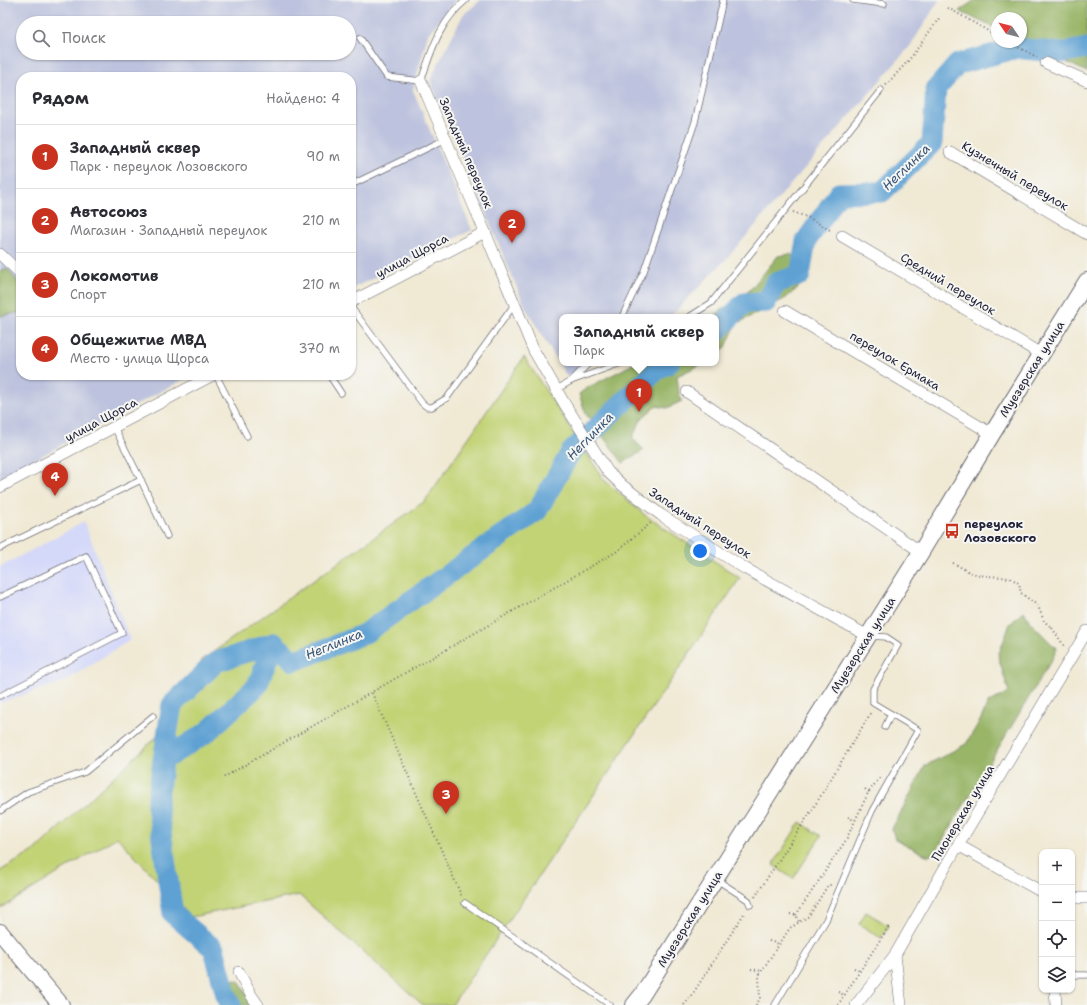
<!DOCTYPE html>
<html lang="ru">
<head>
<meta charset="utf-8">
<style>
  :root { --surface:#fff; --page:#f2f2f3; --text:#2b2b33; --muted:#7c7c81; --line:#e1e1e2; --accent:#c8321e }
  body { margin:0; font-family:"Shantell Sans",sans-serif; background:var(--page); color:var(--text) }
  .controls { position:absolute; right:12px; bottom:12px; display:grid; overflow:hidden; border-radius:8px; box-shadow:0 1px 3px #0004 }
  .controls button { width:36px; height:36px; display:grid; place-items:center; padding:0; border:0; border-bottom:1px solid var(--line); background:var(--surface); color:var(--text); font:20px sans-serif }
  .compass { position:absolute; left:991px; top:12px; width:36px; height:36px; border-radius:50%; background:var(--surface); box-shadow:0 1px 3px #0004; rotate:305deg }
  .you { position:absolute; left:700px; top:551px; width:14px; height:14px; margin:-10px; border:3px solid #fff; border-radius:50%; background:#1a73e8; box-shadow:0 0 0 6px #1a73e833 }
  .badge { display:grid; place-items:center; width:26px; height:26px; border-radius:50%; background:var(--accent); color:#fff; font-size:13px; font-weight:700 }
  .pin { position:absolute; translate:-50% -33px; filter:drop-shadow(0 1px 2px #0008) }
  .pin::after { content:''; position:absolute; top:21px; width:14px; height:12px; background:inherit; clip-path:polygon(0 0,100% 0,50% 100%) }
  .popup { position:absolute; left:559px; top:314px; width:160px; height:52px; box-sizing:border-box; display:grid; place-content:center; border-radius:8px; background:var(--surface); filter:drop-shadow(0 1px 3px #0005); font-size:13px; white-space:nowrap; color:var(--muted) }
  .popup b { font-size:15px; color:var(--text) }
  .popup::after { content:''; position:absolute; left:50%; top:100%; margin-left:-8px; border:8px solid transparent; border-top-color:var(--surface) }
  .list { margin:0; padding:0; list-style:none }
  h2 { display:flex; justify-content:space-between; align-items:center; height:52px; margin:0; padding:0 16px; font-size:17px }
  h2 small { font-size:13px; font-weight:400; color:var(--muted) }
  .list li { display:grid; grid-template-columns:26px 1fr auto; gap:12px; align-items:center; box-sizing:border-box; height:64px; padding:0 16px; border-top:1px solid var(--line) }
  .list b { display:block; font-size:15px; white-space:nowrap }
  .list p { margin:0; font-size:13px; white-space:nowrap; color:var(--muted) }
  .list em { font-size:13px; font-style:normal; color:var(--muted) }
  .icon { flex:none; width:22px; height:22px; fill:none; stroke:currentColor; stroke-width:2; stroke-linecap:round; stroke-linejoin:round }
  .map { position:relative; flex:none; width:1087px; height:1005px; overflow:hidden }
  .search { position:absolute; background:var(--surface); box-shadow:0 1px 3px #0004; left:16px; top:16px; width:340px; height:44px; display:flex; align-items:center; gap:10px; box-sizing:border-box; padding:0 14px; border-radius:22px; color:var(--muted); font-size:15px }
  .panel { position:absolute; background:var(--surface); box-shadow:0 1px 3px #0004; left:16px; top:72px; width:340px; height:308px; border-radius:16px }
  .map>svg:first-child { display:block }
  .built { fill:#d4d8f9 }
  .industrial { fill:#bdc3de; fill-rule:evenodd }
  .green { fill:#c2d376; stroke:#727a58 }
  .forest { fill:#99b567; stroke:#5e6c51 }
  .lines { fill:none; stroke-linecap:round; stroke-linejoin:round }
  .river { stroke:#5fa1d3; stroke-width:21 }
  .service-casing { stroke:#6a6871; stroke-width:7 }
  .minor-casing { stroke:#6a6871; stroke-width:12 }
  .secondary-casing { stroke:#6a6871; stroke-width:18 }
  .path { stroke:#6a6871; stroke-width:2; stroke-dasharray:1 3; stroke-linecap:butt }
  .service { stroke:#fff; stroke-width:5.5 }
  .minor { stroke:#fff; stroke-width:11 }
  .secondary { stroke:#fff; stroke-width:16 }
  .labels { text-anchor:middle; dominant-baseline:central; stroke-width:4; stroke-linejoin:round; paint-order:stroke }
  .street-label { font-size:12px; fill:#22223b; stroke:#f6f6f2 }
  .poi-label { font-size:12px; font-weight:bold; fill:#22223b; stroke:#f6f6f2; text-anchor:start }
  .water-label { font-size:13px; font-style:italic; fill:#3a5578; stroke:#f6f6f2 }
</style>
</head>
<body>
<div class="map">
<svg width="1087" height="1005" viewBox="0 0 1087 1005">
  <rect width="100%" height="100%" fill="#f6f6f2"/>
  <filter id="ink" filterUnits="userSpaceOnUse"><feTurbulence type="fractalNoise" baseFrequency=".025" numOctaves="2"/><feDisplacementMap in="SourceGraphic" scale="8" xChannelSelector="R" yChannelSelector="G"/><feConvolveMatrix kernelMatrix="1 2 1 2 8 2 1 2 1" color-interpolation-filters="sRGB"/></filter>
  <filter id="wash" filterUnits="userSpaceOnUse"><feTurbulence type="fractalNoise" baseFrequency=".012" numOctaves="4" result="noise"/><feDisplacementMap in="SourceGraphic" scale="16" xChannelSelector="R" yChannelSelector="G"/><feGaussianBlur stdDeviation="0.9" result="paint"/><feColorMatrix in="noise" values="0 0 0 0 0 0 0 0 0 0 0 0 0 0 0 0 0 1.4 0 .05"/><feComposite in="paint" operator="in"/></filter>
  <g filter="url(#wash)">
    <rect width="100%" height="100%" fill="#f0e9d4"/>
    <polygon class="built" points="84,522 130,640 65,681 0,703 0,567"/>
    <g class="industrial">
      <path d="M0,0H455L428,34L413,90L472,230L351,289V77H21V375H192L0,478ZM23,23H349V53H23Z"/>
      <polygon points="481,0 939,0 911,45 728,257 670,317 562,317 562,363 594,363 567,377 525,307 430,80 463,15"/>
    </g>
    <g class="green">
      <polygon points="524,357 604,480 646,516 740,578 452,1005 423,1005 299,895 191,917 117,837 0,909 0,871 34,851 178,717 202,660 425,501"/>
      <polygon points="800,822 821,836 793,879 773,865"/>
      <polygon points="866,912 889,926 881,938 859,924"/>
    </g>
    <g class="forest">
      <polygon points="975,0 1087,0 1087,72 1021,40 1021,18 997,18 997,29 959,11"/>
      <polygon points="790,254 797,258 807,280 786,298 736,324 726,347 716,354 716,317 712,317 750,290 778,256"/>
      <polygon points="7,268 19,284 21,284 21,312 0,316 0,271"/>
      <polygon points="635,363 704,363 677,376 679,393 682,401 667,408 656,406 642,418 632,438 644,450 623,463 586,414 579,394 587,388"/>
      <polygon points="1024,611 1030,622 1057,649 1052,659 935,853 928,856 895,839 892,829 925,766 966,744 981,719 988,703 1009,692 998,656 1010,624"/>
      <polygon points="232,979 239,981 253,1005 237,1005 227,986"/>
    </g>
    <g class="lines">
      <g class="river">
        <polyline points="716,332 744,303 766,302 776,283 800,275 806,241 839,193 882,192 932,143 936,89 958,64 1017,48 1061,53 1087,48"/>
        <polyline points="163,760 206,733 257,686 274,643"/>
        <polyline points="231,1005 226,995 214,949 173,914 157,804 163,760 172,705 216,662 274,643 294,661 364,634 537,511 571,452 659,368 669,363"/>
      </g>
    </g>
  </g>
  <g filter="url(#ink)">
    <g class="lines">
      <g class="service-casing">
        <g id="service">
          <polyline points="853,0 884,4"/>
          <path d="M360,38L387,77L421,81C432,50 439,22 466,0"/>
          <polyline points="351,185 446,139"/>
          <polyline points="351,307 422,403 427,407 432,407 447,398 514,305"/>
          <polyline points="622,317 644,271 695,122 723,0"/>
          <polyline points="689,317 711,303 881,90"/>
          <polyline points="216,375 247,436"/>
          <polyline points="329,375 341,393"/>
          <polyline points="571,381 621,363"/>
          <polyline points="557,389 571,381 589,363"/>
          <polyline points="114,427 141,480 167,536"/>
          <polyline points="0,548 141,480"/>
          <polyline points="0,597 86,556 122,633 0,696"/>
          <polyline points="885,727 891,714"/>
          <polyline points="0,811 28,792 85,772 153,716"/>
          <polyline points="717,880 748,900 750,905"/>
          <polyline points="465,903 610,1005"/>
          <polyline points="1072,973 1075,975 1087,975"/>
          <polyline points="775,1005 826,920 872,811 918,730 873,703 873,689 898,645 886,637 871,636"/>
        </g>
      </g>
      <g class="minor-casing">
        <g id="minor">
          <polyline points="1046,63 1087,81"/>
          <polyline points="421,81 485,232 533,349 564,403 608,472 622,485 661,515 746,569 868,636"/>
          <polyline points="950,152 1087,234"/>
          <polyline points="842,236 1041,354"/>
          <polyline points="0,254 21,274"/>
          <polyline points="351,302 485,232"/>
          <polyline points="785,311 992,434"/>
          <polyline points="687,392 921,552"/>
          <polyline points="0,487 213,375"/>
          <polyline points="958,845 1042,892"/>
          <polyline points="1072,898 1087,898"/>
          <polyline points="895,955 901,1005"/>
          <polyline points="239,972 251,995 258,1005"/>
          <polyline points="1055,990 1056,1005"/>
          <polyline points="856,1005 895,955 958,845 1087,631"/>
        </g>
      </g>
      <g class="secondary-casing">
        <g id="secondary">
          <polyline points="0,932 61,1005"/>
          <polyline points="634,1005 642,995 921,552 992,434 1087,281"/>
        </g>
      </g>
      <g class="path">
        <polyline points="948,8 997,36"/>
        <polyline points="1008,42 1037,57"/>
        <polyline points="886,85 909,60 940,17"/>
        <polyline points="793,212 809,218 832,231"/>
        <path d="M953,563C961,567 968,572 976,574C987,578 1011,574 1019,584C1020,586 1020,590 1021,593L1038,606L1044,621L1052,628L1065,647"/>
        <polyline points="372,693 462,897"/>
        <polyline points="224,777 616,552 652,522"/>
        <polyline points="865,789 869,792"/>
        <polyline points="848,817 855,821"/>
        <polyline points="755,897 817,802 872,711"/>
        <polyline points="790,914 796,915 799,922"/>
        <polyline points="796,915 846,840 868,793 880,777"/>
        <polyline points="769,941 779,944"/>
        <polyline points="854,968 860,971"/>
        <polyline points="751,969 762,971"/>
        <polyline points="838,992 844,995"/>
        <polyline points="684,1005 692,995 745,912"/>
        <polyline points="756,1005 760,999 759,975 790,928 809,916 828,885 832,885"/>
        <polyline points="838,1005 889,926"/>
      </g>
      <use href="#service" class="service"/>
      <use href="#minor" class="minor"/>
      <use href="#secondary" class="secondary"/>
    </g>
  </g>
  <defs>
    <g id="bus-bare" transform="scale(1.2)"><path d="M-5-6H5V4H4V6H2V4H-2V6H-4V4H-5ZM-3.5-4V0h7V-4ZM-3.5 1.2v1.5H-2V1.2ZM2 1.2v1.5H3.5V1.2Z" fill="#c8321e" stroke="#f6f6f2" stroke-width="2.5" paint-order="stroke"/></g>
  </defs>
  <g fill-rule="evenodd">
    <use href="#bus-bare" x="952" y="531"/>
  </g>
  <g class="labels">
    <g class="street-label">
      <text transform="translate(466 153) rotate(67)">Западный переулок</text>
      <text transform="translate(1015 176) rotate(31)">Кузнечный переулок</text>
      <text transform="translate(412 256) rotate(-28)">улица Щорса</text>
      <text transform="translate(948 284) rotate(31)">Средний переулок</text>
      <text transform="translate(895 361) rotate(31)">переулок Ермака</text>
      <text transform="translate(1032 369) rotate(-58)">Муезерская улица</text>
      <text transform="translate(101 420) rotate(-28)">улица Щорса</text>
      <text transform="translate(700 523) rotate(33)">Западный переулок</text>
      <text transform="translate(863 645) rotate(-58)">Муезерская улица</text>
      <text transform="translate(963 813) rotate(-59)">Пионерская улица</text>
      <text transform="translate(690 919) rotate(-58)">Муезерская улица</text>
    </g>
    <g class="poi-label">
      <text x="964" y="524">переулок<tspan x="964" dy="14">Лозовского</tspan></text>
    </g>
    <g class="water-label">
      <text transform="translate(906 167) rotate(-44)">Неглинка</text>
      <text transform="translate(590 436) rotate(-46)">Неглинка</text>
      <text transform="translate(334 644) rotate(-22)">Неглинка</text>
    </g>
  </g>
</svg>
<div class="controls">
<button>+</button>
<button>−</button>
<button><svg class="icon" aria-label="locate" viewBox="0 0 24 24"><circle cx="12" cy="12" r="6"/><path d="M12 2v4M12 18v4M2 12h4M18 12h4"/></svg></button>
<button><svg class="icon" aria-label="layers" viewBox="0 0 24 24"><path d="M12 4l9 5-9 5-9-5zM3 14l9 5 9-5"/></svg></button>
</div>
<svg class="compass" viewBox="-18 -18 36 36"><path d="M0-13l5 13h-10z" fill="#e53935"/><path d="M0 13l5-13h-10z" fill="#7c7c81"/></svg>
<div class="you"></div>
<div class="pin badge" style="left:639px;top:412px">1</div>
<div class="popup"><b>Западный сквер</b>Парк</div>
<div class="pin badge" style="left:512px;top:243px">2</div>
<div class="pin badge" style="left:446px;top:814px">3</div>
<div class="pin badge" style="left:55px;top:496px">4</div>
<div class="search"><svg class="icon" aria-label="search" viewBox="0 0 24 24"><circle cx="10" cy="10" r="6"/><path d="M15 15l6 6"/></svg>Поиск</div>
<section class="panel">
<h2>Рядом<small>Найдено: 4</small></h2>
<ul class="list">
<li><span class="badge">1</span><div><b>Западный сквер</b><p>Парк · переулок Лозовского</p></div><em>90 m</em></li>
<li><span class="badge">2</span><div><b>Автосоюз</b><p>Магазин · Западный переулок</p></div><em>210 m</em></li>
<li><span class="badge">3</span><div><b>Локомотив</b><p>Спорт</p></div><em>210 m</em></li>
<li><span class="badge">4</span><div><b>Общежитие МВД</b><p>Место · улица Щорса</p></div><em>370 m</em></li>
</ul>
</section>
</div>
</body>
</html>
